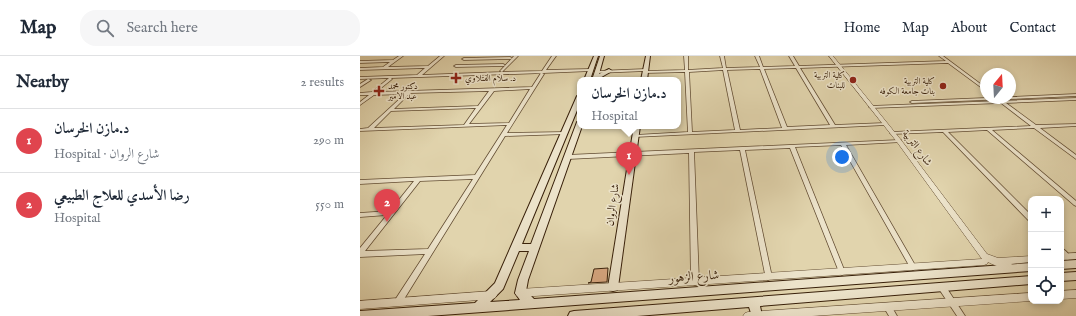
<!DOCTYPE html>
<html lang="en">
<head>
<meta charset="utf-8">
<style>
  :root { --surface:#fff; --page:#f6f6f7; --text:#1f2937; --muted:#747a83; --line:#e0e1e3; --accent:#0b8043 }
  body { margin:0; font-family:"IM FELL English",Amiri,serif; background:var(--page); color:var(--text) }
  .controls { position:absolute; right:12px; bottom:12px; display:grid; overflow:hidden; border-radius:8px; box-shadow:0 2px 6px #0003 }
  .controls button { width:36px; height:36px; display:grid; place-items:center; padding:0; border:0; border-bottom:1px solid var(--line); background:var(--surface); color:var(--text); font:20px sans-serif }
  .compass { position:absolute; left:620px; top:12px; width:36px; height:36px; border-radius:50%; background:var(--surface); box-shadow:0 2px 6px #0003; rotate:18deg }
  .you { position:absolute; left:482px; top:101px; width:14px; height:14px; margin:-10px; border:3px solid #fff; border-radius:50%; background:#1a73e8; box-shadow:0 0 0 6px #1a73e833 }
  .badge { display:grid; place-items:center; width:26px; height:26px; border-radius:50%; background:var(--accent); color:#fff; font-size:13px; font-weight:700 }
  .pin { position:absolute; translate:-50% -33px; filter:drop-shadow(0 1px 2px #0008) }
  .pin::after { content:''; position:absolute; top:21px; width:14px; height:12px; background:inherit; clip-path:polygon(0 0,100% 0,50% 100%) }
  .popup { position:absolute; left:217px; top:21px; width:104px; height:52px; box-sizing:border-box; display:grid; place-content:center; border-radius:8px; background:var(--surface); filter:drop-shadow(0 1px 3px #0005); font-size:13px; white-space:nowrap; color:var(--muted) }
  .popup b { font-size:15px; color:var(--text) }
  .popup::after { content:''; position:absolute; left:50%; top:100%; margin-left:-8px; border:8px solid transparent; border-top-color:var(--surface) }
  .list { margin:0; padding:0; list-style:none }
  h2 { display:flex; justify-content:space-between; align-items:center; height:52px; margin:0; padding:0 16px; font-size:17px }
  h2 small { font-size:13px; font-weight:400; color:var(--muted) }
  .list li { display:grid; grid-template-columns:26px 1fr auto; gap:12px; align-items:center; box-sizing:border-box; height:64px; padding:0 16px; border-top:1px solid var(--line) }
  .list b { display:block; font-size:15px; white-space:nowrap }
  .list p { margin:0; font-size:13px; white-space:nowrap; color:var(--muted) }
  .list em { font-size:13px; font-style:normal; color:var(--muted) }
  .icon { flex:none; width:22px; height:22px; fill:none; stroke:currentColor; stroke-width:2; stroke-linecap:round; stroke-linejoin:round }
  .map { position:relative; flex:none; width:716px; height:260px; overflow:hidden }
  header { display:flex; align-items:center; gap:24px; box-sizing:border-box; height:56px; padding:0 20px; background:var(--surface); border-bottom:1px solid var(--line) }
  header strong { font-size:19px }
  nav { display:flex; gap:22px; margin-inline-start:auto; font-size:14px }
  .search { width:280px; height:36px; background:var(--page); display:flex; align-items:center; gap:10px; box-sizing:border-box; padding:0 14px; border-radius:16px; color:var(--muted); font-size:15px }
  main { display:flex }
  aside { flex:1; background:var(--surface) }
  .map>svg:first-child { display:block }
  .building { fill:#d9a881; stroke:#371f09 }
  .lines { fill:none; stroke-linecap:round; stroke-linejoin:round }
  .minor-casing { stroke:#624c32; stroke-width:1.5 }
  .tertiary-casing { stroke:#624c32; stroke-width:1 }
  .secondary-casing { stroke:#371f09; stroke-width:2 }
  .minor { fill:#ece3ca; fill-rule:evenodd }
  .tertiary { fill:#ece3ca; fill-rule:evenodd }
  .secondary { fill:#ece3ca; fill-rule:evenodd }
  .poi-dot { fill:#8f2418; stroke:#ece3ca; stroke-width:1.5 }
  .labels { text-anchor:middle; dominant-baseline:central; stroke-width:3; stroke-linejoin:round; paint-order:stroke }
  .far-poi-label { font-size:9px; fill:#371f09; stroke:#ece3ca; text-anchor:end }
  .street-label { font-size:11px; fill:#371f09; stroke:#ece3ca }
  .near-street-label { font-size:13px; fill:#371f09; stroke:#ece3ca }
</style>
</head>
<body>
<header>
<strong>Map</strong>
<div class="search"><svg class="icon" aria-label="search" viewBox="0 0 24 24"><circle cx="10" cy="10" r="6"/><path d="M15 15l6 6"/></svg>Search here</div>
<nav><a>Home</a><a>Map</a><a>About</a><a>Contact</a></nav>
</header>
<main>
<aside>
<h2>Nearby<small>2 results</small></h2>
<ul class="list">
<li><span class="badge" style="background:#e0444e">1</span><div><b>د.مازن الخرسان</b><p>Hospital · شارع الروان</p></div><em>290 m</em></li>
<li><span class="badge" style="background:#e0444e">2</span><div><b>رضا الأسدي للعلاج الطبيعي</b><p>Hospital</p></div><em>550 m</em></li>
</ul>
</aside>
<div class="map">
<svg width="716" height="260" viewBox="0 0 716 260">
  <rect width="100%" height="100%" fill="#e1d4ad"/>
  <filter id="stains"><feTurbulence type="fractalNoise" baseFrequency=".005" numOctaves="4"/><feColorMatrix values="0 0 0 0 .2 0 0 0 0 .09 0 0 0 0 .02 0 0 0 .5 -.17"/></filter>
  <radialGradient id="worn" r=".72"><stop offset=".6" stop-color="#630" stop-opacity="0"/><stop offset="1" stop-color="#630" stop-opacity=".3"/></radialGradient>
  <polygon class="building" points="248,212 247,226 228,227 231,226 234,213"/>
  <g class="lines">
    <g class="minor-casing">
      <g id="minor">
        <path d="M39,0H43L28,11L68,10L80,0H84L62,19L142,16L140,15L141,14L154,0H158L142,16L182,15L192,0H196L186,14L230,13L232,14L230,15L183,17H182L31,22L32,23L31,24L16,36L172,31L181,17H182L184,18L147,77L205,76L207,77L205,78L145,80L41,248L38,249L35,248L34,246L35,244L65,198L0,201V192L27,159L0,161V157L30,155L54,125L0,128V124L115,119L147,69L0,75V73L8,72L45,38L14,39L0,49V46L9,39H0V37L12,36L29,22L0,23V21L57,19L65,12L0,14V12L23,11L30,6L0,7V5L33,4ZM170,33L149,67L109,68L134,35ZM129,35L118,50L34,53L50,37ZM116,52L104,69L14,72L31,55ZM113,123L68,193L5,195L60,125Z"/>
        <path d="M324,0H328V14L363,12L360,0H364L366,12L400,11L395,0H399L403,11L435,10L429,0H433L439,10L586,5L579,0H583L626,32V35L588,7L440,12L475,69L525,67L527,68L525,69L274,81V80L276,79L328,76L325,16L285,17L283,16L284,15L237,17L235,16L237,15L286,13L288,14L287,15L325,14ZM436,12L470,69L427,71L404,13ZM400,13L422,72L380,74L367,14ZM363,14L375,74L332,76L329,16Z"/>
        <polygon points="150,1 152,2 151,3 104,4 102,3 104,2"/>
        <polygon points="143,8 145,9 144,10 96,11 94,10 96,9"/>
        <polygon points="8,23 11,24 0,31 0,28"/>
        <polygon points="716,38 716,40 650,43 648,42 646,43 552,47 550,46 552,45 626,42 650,42 650,41"/>
        <polygon points="716,42 716,44 646,47 676,69 716,68 716,70 680,72 716,99 716,103 674,72 632,74 716,145 716,150 714,149 627,74 588,76 671,159 671,165 669,165 583,76 532,78 530,77 532,76 671,70 641,47 511,52 509,51 511,50"/>
        <polygon points="539,84 541,84 541,86 486,89 555,209 556,211 555,213 553,214 551,213 481,89 435,91 485,216 484,218 482,219 480,218 479,216 430,92 385,94 412,221 410,223 408,224 406,223 380,94 334,96 339,226 338,228 335,229 332,228 331,226 329,97 208,103 205,101 208,99"/>
        <path d="M701,192C705,194 709,198 710,201L709,203C705,204 704,202 701,199Z"/>
        <polygon points="581,227 584,228 605,260 597,260 577,230 578,228"/>
        <polygon points="527,247 530,248 537,260 529,260 523,250 524,248"/>
      </g>
    </g>
    <g class="tertiary-casing">
      <g id="tertiary">
        <polygon points="469,0 473,0 541,84 627,198 638,202 671,200 671,206 651,208 654,210 655,212 654,214 651,216 632,208 628,206 627,208 624,209 160,241 157,240 155,237 157,234 160,233 622,203 537,86"/>
        <polygon points="716,197 716,203 701,204 701,198"/>
        <polygon points="716,234 716,242 701,243 701,235"/>
        <polygon points="132,235 135,236 137,239 135,242 132,243 0,253 0,245"/>
        <polygon points="671,237 671,245 452,260 383,260 385,257 388,256"/>
      </g>
    </g>
    <g class="secondary-casing">
      <g id="secondary">
        <polygon points="234,0 238,0 230,24 224,24"/>
        <polygon points="240,0 244,0 239,18 249,13 252,15 238,23 238,24 232,24"/>
        <polygon points="286,0 290,0 287,24 281,24"/>
        <path d="M220,38V47L162,188H171L217,66L220,64V70H222L168,224L166,235L174,243L671,207V215L68,260H0V255L115,247L135,227L217,40ZM159,195H169L158,224L155,237L160,244L130,246L143,233Z"/>
        <polygon points="274,70 280,70 258,231 257,234 253,235 249,234 248,231"/>
        <polygon points="716,204 716,212 701,213 701,205"/>
        <polygon points="716,216 716,224 701,225 701,217"/>
        <polygon points="671,220 671,228 400,250 402,260 392,260 389,251 277,260 208,260 210,256 214,255"/>
      </g>
    </g>
    <use href="#minor" class="minor"/>
    <use href="#tertiary" class="tertiary"/>
    <use href="#secondary" class="secondary"/>
  </g>
  <g class="poi-dot">
    <path d="M94 16h4v4h4v4h-4v4h-4v-4h-4v-4h4z"/>
    <circle cx="493" cy="24" r="4"/>
    <circle cx="583" cy="30" r="4"/>
    <path d="M17 29h4v4h4v4h-4v4h-4v-4h-4v-4h4z"/>
  </g>
  <g class="labels">
    <g class="far-poi-label">
      <text x="485" y="19">كلية التربية<tspan x="485" dy="10">للبنات</tspan></text>
      <text x="105" y="22" text-anchor="start">د. سلام الفتلاوي</text>
      <text x="575" y="25">كلية التربية<tspan x="575" dy="10">بنات جامعة الكوفه</tspan></text>
      <text x="28" y="30" text-anchor="start">دكتور محمد<tspan x="28" dy="10">عبد الامير</tspan></text>
    </g>
    <g class="street-label">
      <text transform="translate(557 92) rotate(53)">شارع التربية</text>
      <text transform="translate(253 149) rotate(-82)">شارع الروان</text>
    </g>
    <g class="near-street-label">
      <text transform="translate(334 221) rotate(-4)">شارع الزهور</text>
    </g>
  </g>
  <rect width="100%" height="100%" filter="url(#stains)"/>
  <rect width="100%" height="100%" fill="url(#worn)"/>
</svg>
<div class="controls">
<button>+</button>
<button>−</button>
<button><svg class="icon" aria-label="locate" viewBox="0 0 24 24"><circle cx="12" cy="12" r="6"/><path d="M12 2v4M12 18v4M2 12h4M18 12h4"/></svg></button>
</div>
<svg class="compass" viewBox="-18 -18 36 36"><path d="M0-13l5 13h-10z" fill="#e53935"/><path d="M0 13l5-13h-10z" fill="#747a83"/></svg>
<div class="you"></div>
<div class="pin badge" style="left:269px;top:119px;background:#e0444e">1</div>
<div class="popup"><b>د.مازن الخرسان</b>Hospital</div>
<div class="pin badge" style="left:27px;top:166px;background:#e0444e">2</div>
</div>
</main>
</body>
</html>
